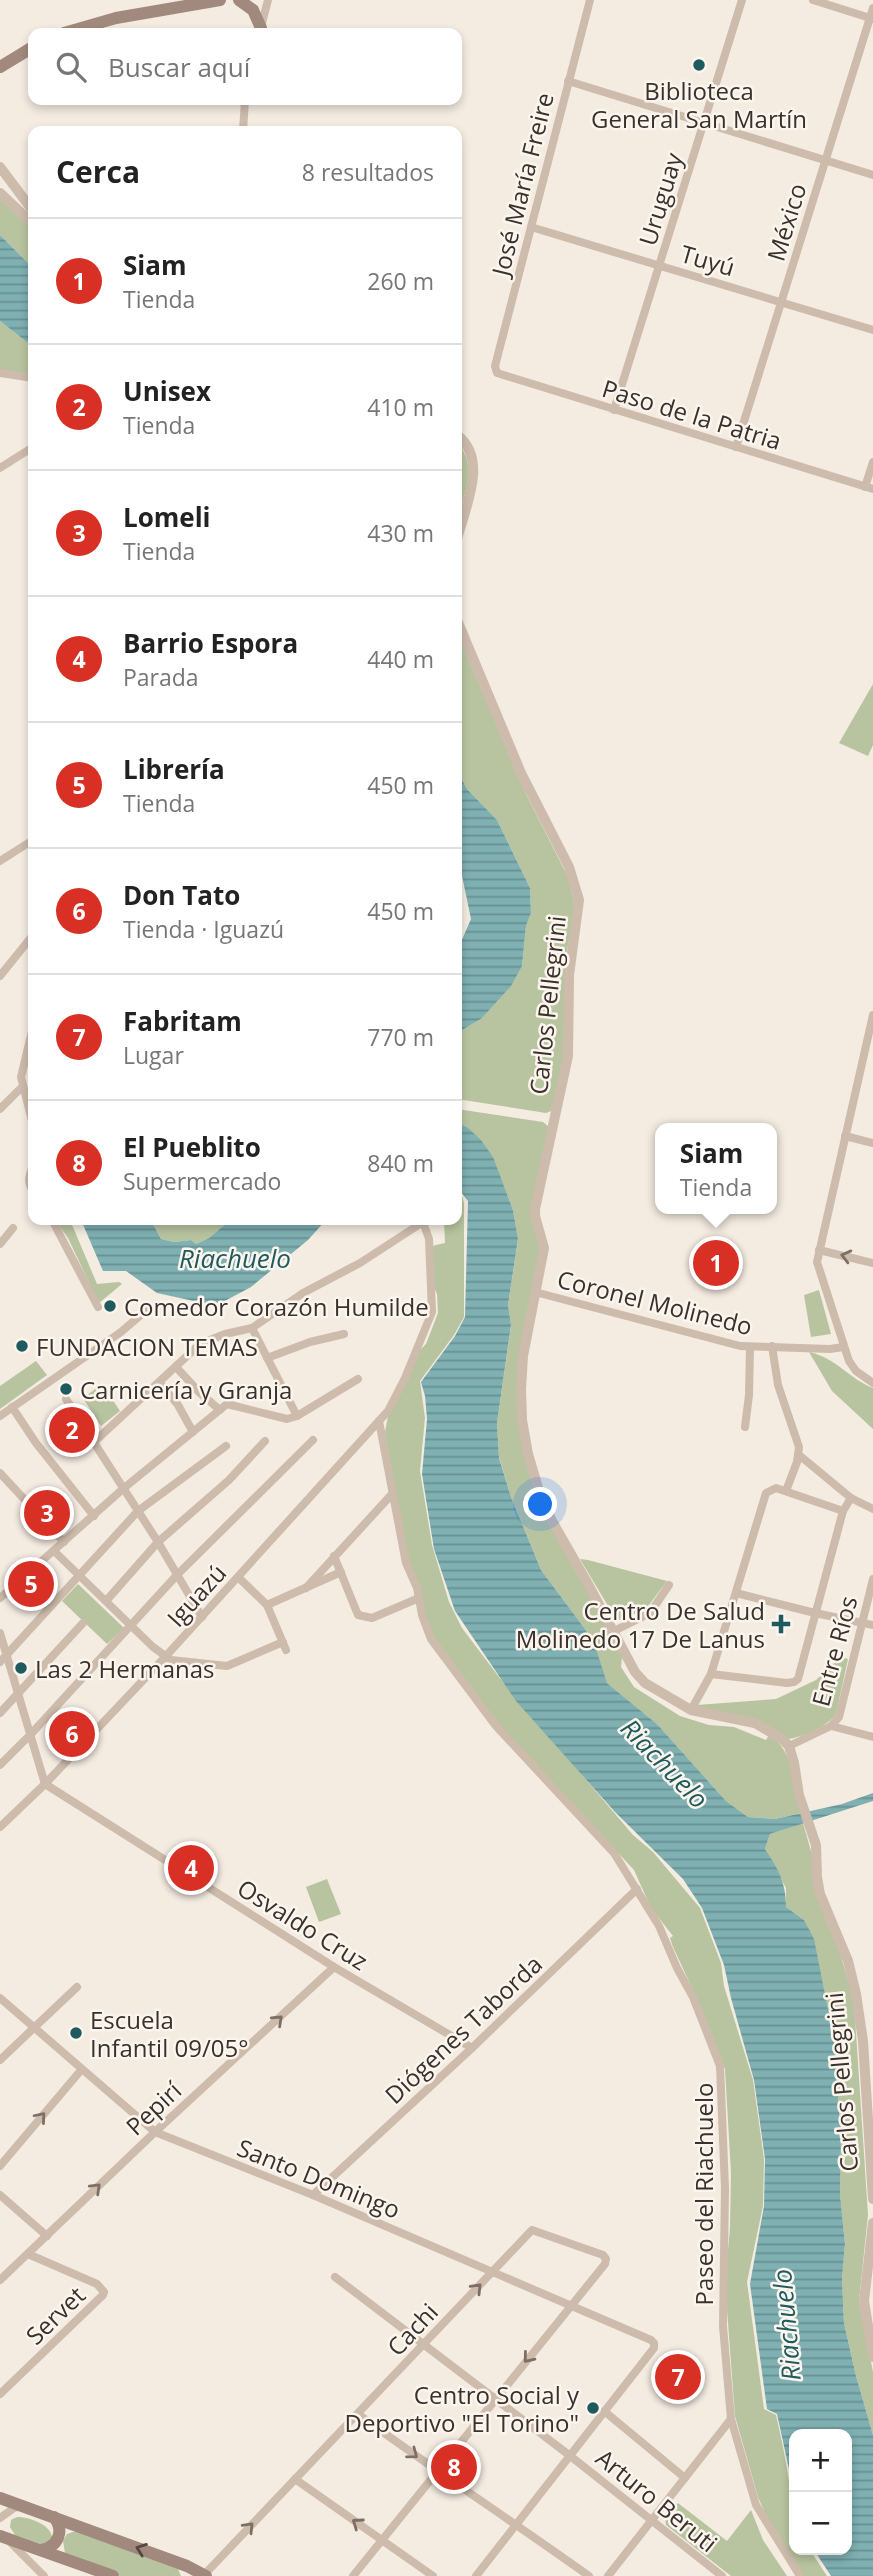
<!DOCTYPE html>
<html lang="es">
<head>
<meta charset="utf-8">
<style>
  :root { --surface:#fff; --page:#f2f2f2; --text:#222; --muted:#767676; --line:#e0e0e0; --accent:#d93025 }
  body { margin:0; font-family:"Open Sans",sans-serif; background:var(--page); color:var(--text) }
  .controls { position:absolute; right:21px; bottom:21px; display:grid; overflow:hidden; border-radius:14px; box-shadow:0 4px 10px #0003 }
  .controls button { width:63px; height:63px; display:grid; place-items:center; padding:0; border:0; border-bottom:2px solid var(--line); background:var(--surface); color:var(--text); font:35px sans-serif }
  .you { position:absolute; left:541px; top:1505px; width:24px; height:24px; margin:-18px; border:5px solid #fff; border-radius:50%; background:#1a73e8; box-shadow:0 0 0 10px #1a73e833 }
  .badge { display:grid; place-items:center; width:46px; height:46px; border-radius:50%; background:var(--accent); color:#fff; font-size:23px; font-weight:700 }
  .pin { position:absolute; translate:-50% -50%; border:4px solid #fff; box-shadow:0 2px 7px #0006 }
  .popup { position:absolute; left:655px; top:1123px; width:122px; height:91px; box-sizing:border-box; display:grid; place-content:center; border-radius:14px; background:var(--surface); filter:drop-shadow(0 2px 5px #0005); font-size:23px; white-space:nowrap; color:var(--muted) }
  .popup b { font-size:26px; color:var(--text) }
  .popup::after { content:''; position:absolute; left:50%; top:100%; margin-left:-14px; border:14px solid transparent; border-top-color:var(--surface) }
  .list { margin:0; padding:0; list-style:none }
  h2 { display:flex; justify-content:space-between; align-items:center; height:91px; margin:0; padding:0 28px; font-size:30px }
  h2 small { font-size:23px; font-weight:400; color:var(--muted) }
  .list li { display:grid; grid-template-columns:46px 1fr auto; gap:21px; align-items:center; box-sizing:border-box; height:126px; padding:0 28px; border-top:2px solid var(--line) }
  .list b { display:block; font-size:26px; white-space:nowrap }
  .list p { margin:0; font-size:23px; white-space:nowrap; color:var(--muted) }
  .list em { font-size:23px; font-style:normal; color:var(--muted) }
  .icon { flex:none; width:38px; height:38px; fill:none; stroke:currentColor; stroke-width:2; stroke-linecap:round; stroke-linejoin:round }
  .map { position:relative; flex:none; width:873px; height:2576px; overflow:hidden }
  .search { position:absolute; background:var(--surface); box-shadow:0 4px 10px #0003; left:28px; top:28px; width:434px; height:77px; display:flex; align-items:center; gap:18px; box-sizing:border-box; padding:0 24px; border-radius:14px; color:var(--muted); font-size:26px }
  .panel { position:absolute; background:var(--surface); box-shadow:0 4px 10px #0003; left:28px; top:126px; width:434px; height:1099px; border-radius:14px }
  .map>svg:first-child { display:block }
  .green { fill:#b8c4a0 }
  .water { fill:url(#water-rules) }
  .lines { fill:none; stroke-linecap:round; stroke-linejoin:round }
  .minor { stroke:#cdbbac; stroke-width:8 }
  .tertiary { stroke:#cdbbac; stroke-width:10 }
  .secondary { stroke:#a18a7d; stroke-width:12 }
  .oneway { stroke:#7d6f65 }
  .oneway2 { stroke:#544640 }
  .poi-dot { fill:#1f5a5e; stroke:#fbf5ee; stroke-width:2.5 }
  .labels { text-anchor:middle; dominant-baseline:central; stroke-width:5; stroke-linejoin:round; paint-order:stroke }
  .poi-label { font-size:24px; fill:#3b302b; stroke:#fbf5ee; text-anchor:start }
  .street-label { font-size:24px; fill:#3b302b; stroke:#fbf5ee }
  .water-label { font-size:26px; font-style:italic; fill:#1f5a5e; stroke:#fbf5ee }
</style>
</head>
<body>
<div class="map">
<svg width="873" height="2576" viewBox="0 0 873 2576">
  <defs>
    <pattern id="water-rules" width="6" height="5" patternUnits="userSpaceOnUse" patternTransform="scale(1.75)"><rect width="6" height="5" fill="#7fb0b2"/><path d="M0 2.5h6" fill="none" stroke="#699091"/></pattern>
  </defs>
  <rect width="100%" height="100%" fill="#f4ebe1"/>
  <g class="green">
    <polygon points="0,197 33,229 33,268 0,235"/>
    <polygon points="0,321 33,347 33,374 0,370"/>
    <path d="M457,443C479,464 463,497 457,522Z"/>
    <polygon points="457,633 527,796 567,875 574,901 573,919 566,956 564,1058 554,1110 546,1113 457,1099 457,1033 481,1019 522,966 526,926 531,913 530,888 497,820 467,789 457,771"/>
    <polygon points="873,684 873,745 868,756 839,743"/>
    <path d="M457,1109L543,1122L550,1128L534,1199L541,1243L521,1357L526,1454L599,1614L622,1657L621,1667L634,1687L680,1716L709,1725L734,1727L766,1740L769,1735C794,1749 794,1787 801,1813L775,1819L748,1817L726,1801L657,1724L607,1683L585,1629L541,1570L511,1497L499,1457L497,1423L511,1326L508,1305L518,1240L513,1210L503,1184L467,1127L457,1123Z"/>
    <path d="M462,1196L464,1203V1317L454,1335L420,1381L425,1418L420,1471L432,1545L449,1602L462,1628L499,1677L633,1835L653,1852L700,1908L721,1963L724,1986L753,2080L764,2159L763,2206L747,2282L764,2409L776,2415C787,2463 794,2500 794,2550H810L827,2576H803L769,2522L758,2497L735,2416L725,2283L730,2228L731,2173L725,2069L700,2005L673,1947L670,1938L673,1936L651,1908L634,1870L494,1720L437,1642L429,1628L407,1559L385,1432L388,1416L420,1350L426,1344L438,1313L437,1294L434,1287L432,1246L445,1243L444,1220H457V1207Z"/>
    <polygon points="55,1220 70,1220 97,1284 119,1282 122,1284 99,1303 68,1238"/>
    <polygon points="151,1220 230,1220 209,1238 196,1244 191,1240 174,1242 161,1239"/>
    <polygon points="819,1290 831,1334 811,1337 804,1295"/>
    <path d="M809,1352C837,1358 849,1379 873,1388V1429L832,1391Z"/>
    <polygon points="36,1361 47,1375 0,1409 0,1386"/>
    <polygon points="102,1384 120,1411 101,1426 83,1398"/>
    <polygon points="580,1559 588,1560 667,1581 646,1609 620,1620 614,1616"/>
    <polygon points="78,1584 124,1628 107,1644 62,1601"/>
    <path d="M841,1657L848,1659L836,1714C828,1726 802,1738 787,1739L697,1708V1705L776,1699L816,1680Z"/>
    <polygon points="803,1823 854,2002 868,2215 859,2301 873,2372 873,2435 856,2376 844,2323 842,2279 845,2244 840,2194 841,2140 834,2040 804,1920 786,1907 786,1888 765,1849 770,1834"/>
    <polygon points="327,1879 341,1914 319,1922 306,1887"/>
    <polygon points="678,2503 727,2541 751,2510 763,2540 787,2576 731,2576 666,2525 665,2518"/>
    <path d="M17,2517C29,2517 50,2524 52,2537L44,2545L15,2535L10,2527L11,2520Z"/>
    <polygon points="76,2531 178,2569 181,2576 120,2576 72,2558 65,2553 63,2541 67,2534"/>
  </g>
  <g class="water">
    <polygon points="0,235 33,268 33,347 0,321"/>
    <polygon points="457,771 467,789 497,820 530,888 531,913 526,926 522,966 511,986 481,1019 457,1033 457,951 471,919 461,871 457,864"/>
    <path d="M457,1123L467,1127L481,1140L493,1157L513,1210L518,1239L508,1305L511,1325L497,1423L499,1458L511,1497L541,1570L585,1629L597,1652L607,1683L657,1724L726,1801L748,1817L775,1819L842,1804L873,1793V1801L770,1834L765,1849C778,1869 786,1882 786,1907L804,1920L814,1939L834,2040L841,2140L840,2194L845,2244L842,2279L844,2323L856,2376L873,2435V2576H831L814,2550H847V2434H794V2492L777,2414L767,2409L750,2284L764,2206L765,2159L754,2080L731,1998L724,1965L702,1908L683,1879L615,1812L516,1701L455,1611L434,1549L422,1474L427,1419L425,1396L421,1382L455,1336L465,1317L468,1201L457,1187Z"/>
    <polygon points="81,1220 151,1220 161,1239 174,1242 191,1240 196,1244 209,1238 230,1220 326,1220 308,1240 251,1287 221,1303 212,1305 157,1293 126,1271 103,1271"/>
  </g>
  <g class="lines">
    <g class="minor">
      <polyline points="590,0 495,366 497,373 873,489"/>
      <polyline points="813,0 873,19"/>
      <polyline points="261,27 268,0"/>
      <polyline points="568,81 873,175"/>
      <polyline points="243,131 245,100"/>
      <polyline points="531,227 873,330"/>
      <polyline points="0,373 33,378"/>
      <polyline points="614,410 742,0"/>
      <polyline points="736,447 873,8"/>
      <polyline points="0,468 33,447"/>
      <polyline points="865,487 873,462"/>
      <polyline points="0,861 33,840"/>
      <polyline points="0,976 33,935"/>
      <polyline points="873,1015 817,1262 849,1361 856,1371 873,1383"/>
      <polyline points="33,1027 21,1077 33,1125"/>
      <polyline points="0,1109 22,1087"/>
      <polyline points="845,1136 873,1143"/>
      <path d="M33,1165C30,1174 26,1183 33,1190"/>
      <polyline points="52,1220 98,1307"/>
      <polyline points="0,1244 13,1228"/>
      <polyline points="819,1250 873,1263"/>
      <polyline points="535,1292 740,1346 830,1349 843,1347"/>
      <polyline points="252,1328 297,1416"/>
      <polyline points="772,1346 778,1385 799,1447 797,1462 786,1491"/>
      <polyline points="267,1358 310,1342 344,1334"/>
      <polyline points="176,1367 200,1393 220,1410"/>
      <polyline points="160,1383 178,1405 193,1432"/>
      <polyline points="66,1399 158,1542 202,1617"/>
      <polyline points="12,1407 36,1443 94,1516"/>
      <polyline points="0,1416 121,1332 149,1308"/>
      <polyline points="379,1421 406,1563 417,1588 422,1615 431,1639 496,1726 614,1853 659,1926 677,1968 693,1997 720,2066 725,2188 723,2326 731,2419 756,2505 800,2576"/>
      <polyline points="745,1427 749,1395 750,1347"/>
      <polyline points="799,1455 851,1498"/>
      <polyline points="0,1473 64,1542"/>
      <polyline points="54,1551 153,1647 171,1660 227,1666 283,1642"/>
      <polyline points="334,1556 358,1615 372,1618 419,1598"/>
      <polyline points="238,1577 267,1605 286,1650"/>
      <polyline points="306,1588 392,1494"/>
      <polyline points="736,1593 815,1613 873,1625"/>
      <polyline points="0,1598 124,1488 227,1404 287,1419 297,1416 358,1379"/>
      <polyline points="106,1601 158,1542 229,1480 265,1441"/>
      <polyline points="267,1605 341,1572"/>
      <polyline points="614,1631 650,1613 669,1585"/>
      <polyline points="0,1633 45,1784"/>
      <polyline points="0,1662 138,1511 226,1446"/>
      <polyline points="711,1674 787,1683 794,1682 798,1679 843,1511"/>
      <polyline points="691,1710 711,1674 766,1493 776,1488 843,1511 851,1498 873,1509"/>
      <polyline points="0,1713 83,1623"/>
      <polyline points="831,1726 873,1737"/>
      <polyline points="789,1746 831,1726 839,1717 873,1579"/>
      <polyline points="0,1765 31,1734 177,1575 313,1440"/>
      <polyline points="45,1784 334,1967 472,2048"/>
      <polyline points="0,1827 45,1784 166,1656 388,1411 405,1378 432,1312 429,1239 423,1222 360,1263 303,1293 252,1328 225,1334 200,1344 94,1442"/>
      <polyline points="0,1998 155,2132 313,2195 651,2340 654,2343 654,2348 476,2576"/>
      <polyline points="0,2060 77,1987"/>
      <polyline points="0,2166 82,2069"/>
      <polyline points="0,2195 47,2236"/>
      <polyline points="313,2195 472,2048 637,1889"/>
      <polyline points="335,2277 569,2455 722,2576"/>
      <polyline points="0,2280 155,2132 334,1967"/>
      <polyline points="0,2394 103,2295 104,2292 97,2284 28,2254"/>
      <polyline points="604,2411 685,2478"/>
      <path d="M358,2414C434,2470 512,2521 589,2576"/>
      <polyline points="295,2479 433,2576"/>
      <polyline points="0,2518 14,2508 20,2506"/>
      <polyline points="11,2543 44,2576"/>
      <polyline points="203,2576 532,2230 603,2255 606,2259 605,2264 353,2576"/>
      <polyline points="608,2576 731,2419"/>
    </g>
    <g class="tertiary">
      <polyline points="0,167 33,211"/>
      <polyline points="0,193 33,224"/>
      <path d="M457,435C489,459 465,508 457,539"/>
      <polyline points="457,620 521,773 569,867 579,900 569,975 568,1056 535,1209 535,1216 544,1248 523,1356 521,1389 522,1420 528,1454 541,1498 552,1521 588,1584 635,1672 645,1683 691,1710 755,1723 782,1739 789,1746 794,1763 799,1795 816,1845 817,1877 820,1894 848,1961 856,1994 863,2041 873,2199"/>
      <polyline points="873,2223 864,2301 873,2357"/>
    </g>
    <g class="secondary">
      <polyline points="239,0 253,10 261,28"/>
      <polyline points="64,33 116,18 220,0"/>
      <polyline points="0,67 33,47"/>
      <polyline points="0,2498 187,2566 206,2576"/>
      <polyline points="0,2536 113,2576"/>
      <path d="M41,2550C58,2547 65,2531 54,2517"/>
    </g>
  </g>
  <defs><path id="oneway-chevron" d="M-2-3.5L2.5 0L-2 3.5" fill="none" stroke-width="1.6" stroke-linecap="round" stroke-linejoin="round" transform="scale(1.75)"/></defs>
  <g class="oneway">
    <use href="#oneway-chevron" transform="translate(846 1256) rotate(-166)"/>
    <use href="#oneway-chevron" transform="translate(278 2020) rotate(-43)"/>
    <use href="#oneway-chevron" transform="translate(41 2117) rotate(-50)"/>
    <use href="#oneway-chevron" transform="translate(96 2188) rotate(-44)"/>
    <use href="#oneway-chevron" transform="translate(477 2288) rotate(-46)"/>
    <use href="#oneway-chevron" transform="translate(528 2358) rotate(129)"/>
    <use href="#oneway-chevron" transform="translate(413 2454) rotate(37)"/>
    <use href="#oneway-chevron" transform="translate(357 2523) rotate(-145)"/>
    <use href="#oneway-chevron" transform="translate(249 2527) rotate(-46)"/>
  </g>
  <use class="oneway2" href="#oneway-chevron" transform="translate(141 2549) rotate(-160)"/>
  <g class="poi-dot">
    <circle cx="699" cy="65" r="7"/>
    <circle cx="110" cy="1306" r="7"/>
    <circle cx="22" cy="1346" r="7"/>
    <circle cx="66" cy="1389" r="7"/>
    <path d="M777.5 1613.5h7v7h7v7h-7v7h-7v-7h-7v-7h7z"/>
    <circle cx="21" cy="1668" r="7"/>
    <circle cx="76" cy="2033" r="7"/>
    <circle cx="593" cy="2408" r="7"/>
  </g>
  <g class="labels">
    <g class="poi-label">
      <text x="699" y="90" text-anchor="middle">Biblioteca<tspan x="699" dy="28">General San Martín</tspan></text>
      <text x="124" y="1306">Comedor Corazón Humilde</text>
      <text x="36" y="1346">FUNDACION TEMAS</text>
      <text x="80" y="1389">Carnicería y Granja</text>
      <text x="765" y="1610" text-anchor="end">Centro De Salud<tspan x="765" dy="28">Molinedo 17 De Lanus</tspan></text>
      <text x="35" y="1668">Las 2 Hermanas</text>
      <text x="90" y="2019">Escuela<tspan x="90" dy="28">Infantil 09/05°</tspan></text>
      <text x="579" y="2394" text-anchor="end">Centro Social y<tspan x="579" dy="28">Deportivo "El Torino"</tspan></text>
    </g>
    <g class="street-label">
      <text transform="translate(522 184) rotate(-76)">José María Freire</text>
      <text transform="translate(660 199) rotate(-73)">Uruguay</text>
      <text transform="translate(786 222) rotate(-73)">México</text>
      <text transform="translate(708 260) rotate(16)">Tuyú</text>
      <text transform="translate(692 414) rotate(17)">Paso de la Patria</text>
      <text transform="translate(547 1005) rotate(-84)">Carlos Pellegrini</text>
      <text transform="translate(655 1302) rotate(14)">Coronel Molinedo</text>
      <text transform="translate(196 1595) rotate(-48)">Iguazú</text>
      <text transform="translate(834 1651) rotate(-75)">Entre Ríos</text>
      <text transform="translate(303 1924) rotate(32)">Osvaldo Cruz</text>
      <text transform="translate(463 2029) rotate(-43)">Diógenes Taborda</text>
      <text transform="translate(841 2082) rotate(-95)">Carlos Pellegrini</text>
      <text transform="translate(153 2108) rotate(-43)">Pepirí</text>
      <text transform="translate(319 2178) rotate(22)">Santo Domingo</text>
      <text transform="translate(703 2194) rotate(-90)">Paseo del Riachuelo</text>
      <text transform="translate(55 2315) rotate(-44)">Servet</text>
      <text transform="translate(412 2329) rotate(-47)">Cachi</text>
      <text transform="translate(657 2500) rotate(39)">Arturo Beruti</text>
    </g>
    <g class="water-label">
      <text x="235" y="1258">Riachuelo</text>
      <text transform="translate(665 1763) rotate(46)">Riachuelo</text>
      <text transform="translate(786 2325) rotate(-95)">Riachuelo</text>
    </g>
  </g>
</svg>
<div class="controls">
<button>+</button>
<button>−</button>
</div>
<div class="you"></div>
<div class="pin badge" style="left:716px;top:1263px">1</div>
<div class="popup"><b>Siam</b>Tienda</div>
<div class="pin badge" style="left:72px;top:1430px">2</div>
<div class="pin badge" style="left:47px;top:1513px">3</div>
<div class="pin badge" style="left:191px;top:1868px">4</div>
<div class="pin badge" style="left:31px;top:1584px">5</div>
<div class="pin badge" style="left:72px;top:1734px">6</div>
<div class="pin badge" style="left:678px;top:2377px">7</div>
<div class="pin badge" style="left:454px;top:2467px">8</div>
<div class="search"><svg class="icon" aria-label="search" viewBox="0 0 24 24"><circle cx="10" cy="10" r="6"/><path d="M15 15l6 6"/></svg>Buscar aquí</div>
<section class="panel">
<h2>Cerca<small>8 resultados</small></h2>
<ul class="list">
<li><span class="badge">1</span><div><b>Siam</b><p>Tienda</p></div><em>260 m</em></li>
<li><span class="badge">2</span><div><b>Unisex</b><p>Tienda</p></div><em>410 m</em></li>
<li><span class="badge">3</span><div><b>Lomeli</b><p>Tienda</p></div><em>430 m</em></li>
<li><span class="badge">4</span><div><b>Barrio Espora</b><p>Parada</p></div><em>440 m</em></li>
<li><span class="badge">5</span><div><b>Librería</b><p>Tienda</p></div><em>450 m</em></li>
<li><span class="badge">6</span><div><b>Don Tato</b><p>Tienda · Iguazú</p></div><em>450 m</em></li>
<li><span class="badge">7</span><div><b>Fabritam</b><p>Lugar</p></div><em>770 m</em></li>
<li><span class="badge">8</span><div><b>El Pueblito</b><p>Supermercado</p></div><em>840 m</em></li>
</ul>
</section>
</div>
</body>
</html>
